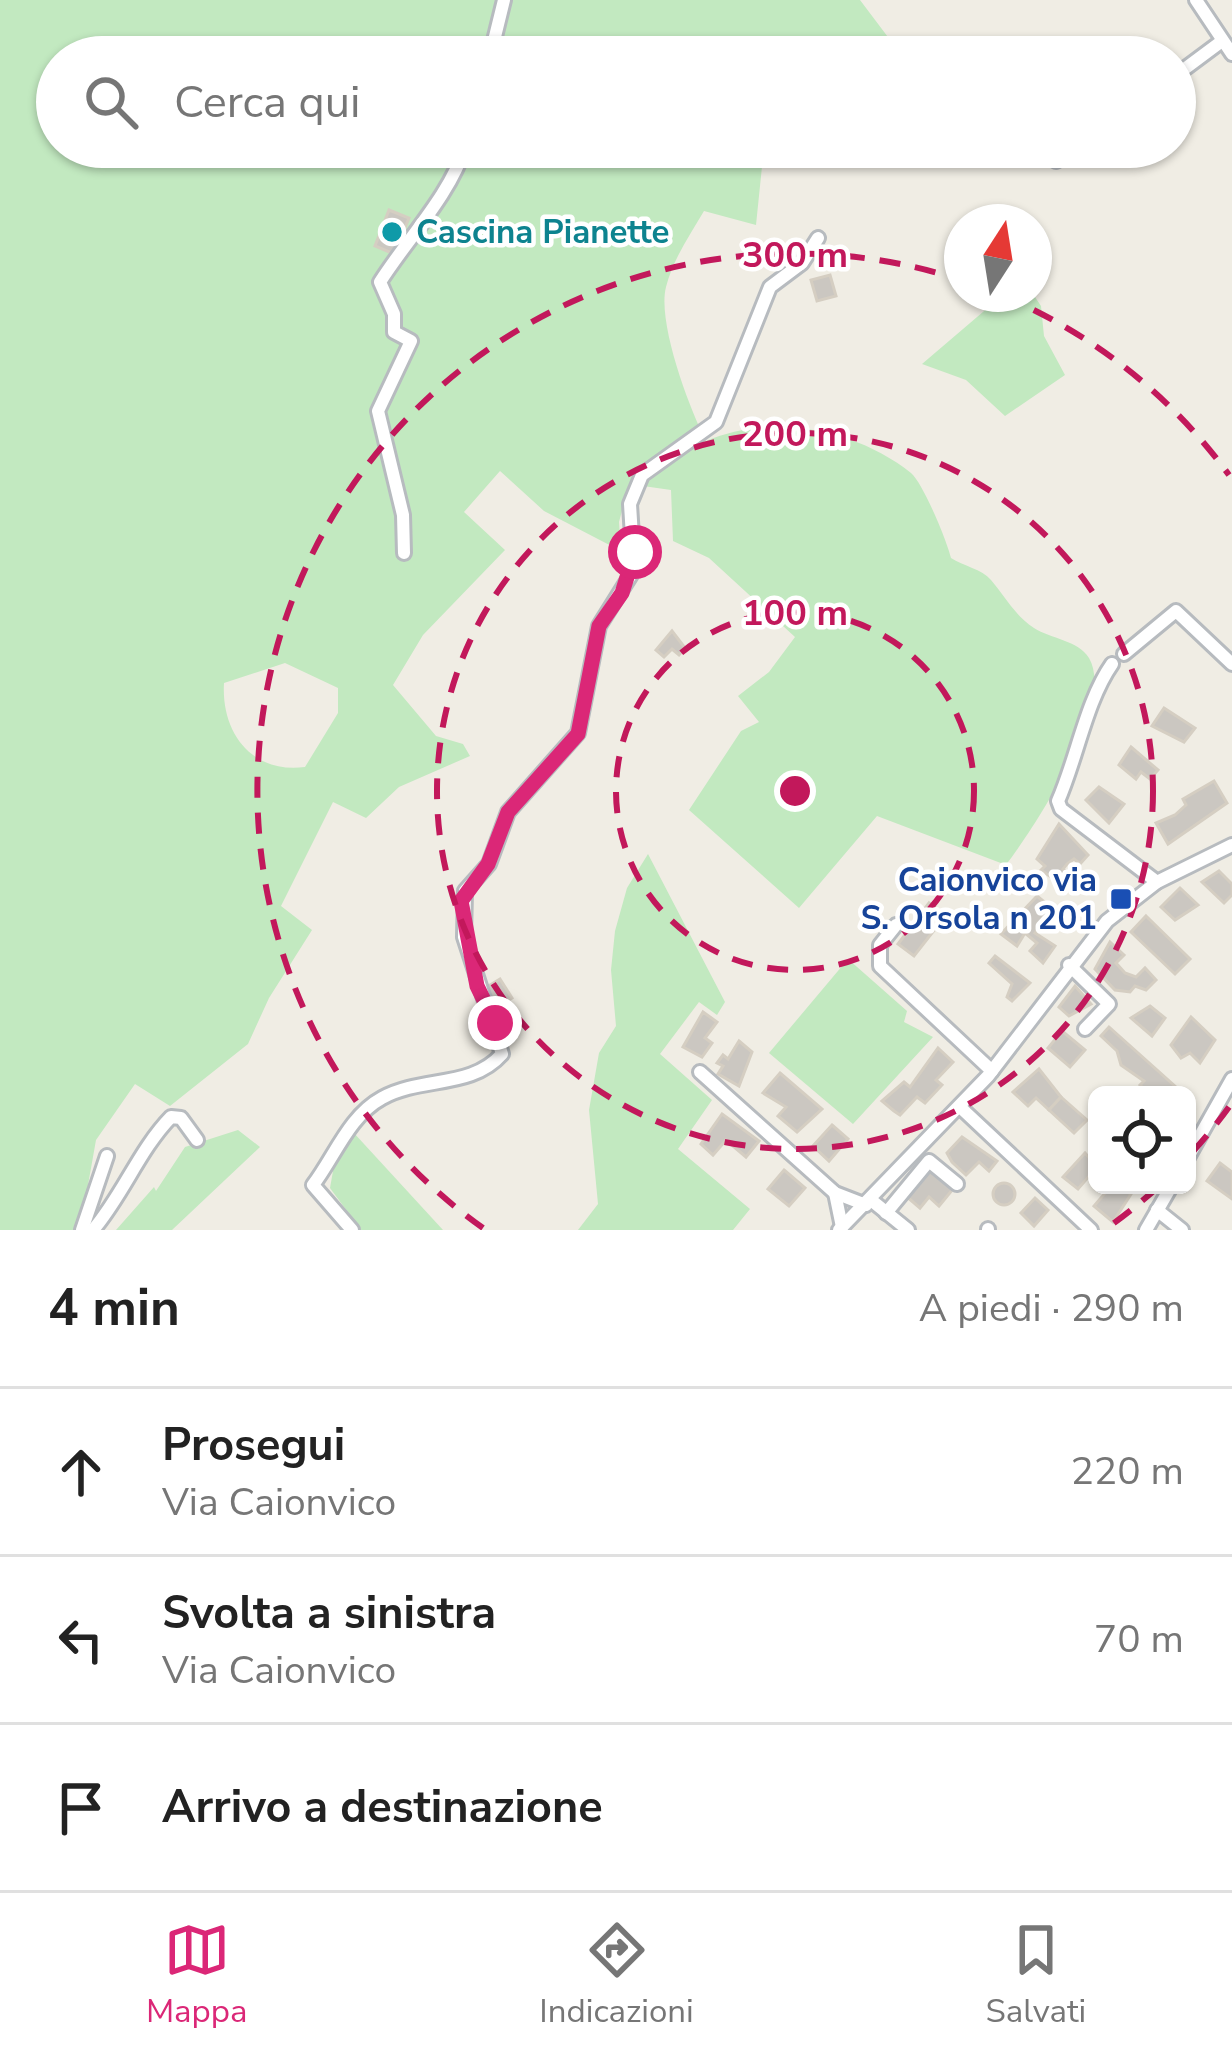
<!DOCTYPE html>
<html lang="it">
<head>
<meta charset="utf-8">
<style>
  :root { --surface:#fff; --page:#f6f6f6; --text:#222; --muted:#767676; --line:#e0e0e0; --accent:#db2777 }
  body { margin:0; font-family:"Nunito Sans",sans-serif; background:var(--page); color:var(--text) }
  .controls { position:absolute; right:36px; bottom:36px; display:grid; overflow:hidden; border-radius:18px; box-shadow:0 3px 9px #0004 }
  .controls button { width:108px; height:108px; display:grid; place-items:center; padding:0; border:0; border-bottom:3px solid var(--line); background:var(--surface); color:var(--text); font:60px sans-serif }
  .compass { position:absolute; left:944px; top:204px; width:108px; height:108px; border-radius:50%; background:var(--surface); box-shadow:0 3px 9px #0004; rotate:12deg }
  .stop { position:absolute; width:36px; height:36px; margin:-27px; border:9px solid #db2777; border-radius:50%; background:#fff }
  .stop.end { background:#db2777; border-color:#fff; box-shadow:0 3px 12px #0008 }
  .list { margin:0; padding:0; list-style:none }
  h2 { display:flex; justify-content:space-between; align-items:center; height:156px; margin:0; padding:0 48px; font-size:51px }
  h2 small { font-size:39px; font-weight:400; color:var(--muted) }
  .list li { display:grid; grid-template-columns:78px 1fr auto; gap:36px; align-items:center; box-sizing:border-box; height:168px; padding:0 48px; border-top:3px solid var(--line) }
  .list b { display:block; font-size:45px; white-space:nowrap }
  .list p { margin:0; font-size:39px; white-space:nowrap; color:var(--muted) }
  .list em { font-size:39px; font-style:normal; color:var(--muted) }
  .icon { flex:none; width:66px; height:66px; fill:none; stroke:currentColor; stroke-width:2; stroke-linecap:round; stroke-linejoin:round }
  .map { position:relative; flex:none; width:1232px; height:1230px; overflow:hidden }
  .search { position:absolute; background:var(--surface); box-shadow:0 3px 9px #0004; left:36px; right:36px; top:36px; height:132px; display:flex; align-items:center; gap:30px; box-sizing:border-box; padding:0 42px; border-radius:66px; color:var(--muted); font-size:45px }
  .sheet { height:660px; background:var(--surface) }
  nav { display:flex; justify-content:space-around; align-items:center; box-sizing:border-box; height:168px; border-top:3px solid var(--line); background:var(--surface); font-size:33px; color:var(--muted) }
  nav a { display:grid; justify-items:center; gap:6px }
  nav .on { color:var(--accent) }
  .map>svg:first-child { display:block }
  .green { fill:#c2e9c0; fill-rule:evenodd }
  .building { fill:#cbc7c1; stroke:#d5cec2; stroke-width:3 }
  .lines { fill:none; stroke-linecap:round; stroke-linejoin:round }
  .minor-casing { stroke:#b7bbbf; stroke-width:18 }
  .minor { stroke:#fff; stroke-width:12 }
  .route { stroke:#db2777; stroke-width:15 }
  .ring { fill:none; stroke:#c2185b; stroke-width:6; stroke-dasharray:21 15 }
  .culture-dot { fill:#0f9aa8; stroke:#fff; stroke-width:4.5 }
  .transit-dot { fill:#1a4fb4; stroke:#fff; stroke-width:4.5 }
  .labels { text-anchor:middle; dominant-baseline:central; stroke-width:9; stroke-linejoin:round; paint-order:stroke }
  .culture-label { font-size:33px; font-weight:bold; fill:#0d838f; stroke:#fff; text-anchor:start }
  .transit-label { font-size:33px; font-weight:bold; fill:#164399; stroke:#fff; text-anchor:end }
  .centre { fill:#c2185b; stroke:#fff; stroke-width:6 }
  .ring-label { font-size:36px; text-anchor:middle; font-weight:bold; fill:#c2185b; stroke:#fff; stroke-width:9; stroke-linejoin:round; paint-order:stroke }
</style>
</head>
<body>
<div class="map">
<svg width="1232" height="1230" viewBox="0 0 1232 1230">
  <rect width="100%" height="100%" fill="#f0ede4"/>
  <g class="green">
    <path d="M0,0H860L903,57H828L804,37L794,57H57V147H764L756,225L704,211C690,235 673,259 666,287C657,322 689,408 706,441C772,413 856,429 911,473C923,483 947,541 951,558C963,566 982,569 991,580C1005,596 1015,616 1034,628C1051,639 1078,640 1089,658C1116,703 1034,828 1006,865L877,816L799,908L689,810L741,731L759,722L738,696L769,672L795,637L709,558L673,541L671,490L629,484L619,522L621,551L544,511L500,471L464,512L505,550L423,635L393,685L436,736L463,744L470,756L399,787L366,818L333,802L281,906L312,930L269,998L248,1044L170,1106L135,1084L96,1140L80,1230H0ZM285,663L338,688V713L305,767C252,774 221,733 224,683Z"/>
    <polygon points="1004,294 1033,294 1041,306 1044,336 1065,375 1005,416 966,380 922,364"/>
    <polygon points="648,854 725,1002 717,1015 699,1002 660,1054 712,1100 678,1149 750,1209 733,1230 578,1230 598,1204 589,1110 599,1053 616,1026 611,970 615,931 627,888"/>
    <polygon points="848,959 907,1011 904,1022 933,1037 853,1124 769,1053"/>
    <polygon points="238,1130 260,1147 172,1230 116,1230 154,1187 156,1191 185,1147"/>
    <polygon points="353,1132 443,1230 361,1230 330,1188 336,1154"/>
  </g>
  <g class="building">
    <polygon points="389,210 409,218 394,254 375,246"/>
    <polygon points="830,275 836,296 817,301 811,280"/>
    <polygon points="672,631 685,648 679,655 672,649 664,657 656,650"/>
    <polygon points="1164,708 1195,728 1184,742 1152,726"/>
    <polygon points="1131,747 1158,770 1150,779 1141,772 1136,779 1119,765"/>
    <polygon points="1214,781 1227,803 1168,844 1156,823 1175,815 1186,805 1183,799"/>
    <polygon points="1099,787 1124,804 1109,823 1086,800"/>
    <polygon points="1059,824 1088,855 1080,864 1074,859 1067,864 1063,869 1069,874 1061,884 1041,870 1045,866 1037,859"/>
    <polygon points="1219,871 1232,884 1232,895 1224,903 1202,882"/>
    <polygon points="1180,888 1198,905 1175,920 1161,907"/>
    <polygon points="1037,896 1053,909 1035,933 1055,946 1043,963 1030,951 1037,943 1025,933 1017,946 1001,934"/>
    <polygon points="929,903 939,911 932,919 939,924 914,956 898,944"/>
    <polygon points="1146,916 1190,959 1175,974 1131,932"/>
    <polygon points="1110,942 1124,955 1116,963 1125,973 1136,977 1145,968 1156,980 1146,990 1135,986 1130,992 1115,990 1095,969"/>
    <polygon points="995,956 1030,983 1012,1001 1007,997 1012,984 989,963"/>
    <polygon points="500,979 512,998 494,1009 485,988"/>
    <polygon points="1075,986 1091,1004 1069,1016 1059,1007"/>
    <polygon points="1150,1006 1165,1018 1152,1036 1131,1018"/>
    <polygon points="703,1012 717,1022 705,1038 712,1043 702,1057 683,1047"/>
    <polygon points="1191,1017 1215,1040 1200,1063 1190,1053 1181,1058 1171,1045"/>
    <polygon points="1109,1027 1177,1088 1175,1095 1149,1094 1140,1085 1144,1081 1121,1065 1117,1051 1101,1036"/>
    <polygon points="1062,1031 1085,1050 1070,1067 1048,1048"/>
    <polygon points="739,1041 752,1052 739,1086 718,1074 723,1066 717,1063 723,1055 728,1059"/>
    <polygon points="938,1048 953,1062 936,1080 942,1085 925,1103 917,1097 900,1115 894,1111 882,1101 904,1082 910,1087"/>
    <polygon points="1039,1069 1061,1097 1049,1110 1036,1098 1028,1106 1013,1092"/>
    <polygon points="780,1073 822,1109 797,1132 778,1116 786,1107 763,1093"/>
    <polygon points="1061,1097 1087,1120 1074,1133 1049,1110"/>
    <polygon points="722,1114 759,1141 746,1157 726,1140 713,1155 701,1144"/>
    <polygon points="832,1125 848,1139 829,1161 813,1146"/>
    <polygon points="962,1137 997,1161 989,1171 979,1162 966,1175 952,1162 947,1153"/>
    <polygon points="1085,1153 1097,1167 1078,1189 1063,1177"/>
    <polygon points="1220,1163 1232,1172 1232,1199 1207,1181"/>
    <polygon points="928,1169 953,1189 939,1206 929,1197 920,1208 906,1196"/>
    <polygon points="784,1170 805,1188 789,1206 768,1189"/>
    <circle cx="1004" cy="1194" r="11"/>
    <polygon points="1112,1185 1131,1194 1113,1222 1094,1206"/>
    <polygon points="1035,1198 1048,1210 1034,1226 1021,1213"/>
  </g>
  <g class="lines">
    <g class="minor-casing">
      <g id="minor">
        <polyline points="1196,0 1232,54"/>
        <polyline points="490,57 504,0"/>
        <polyline points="1175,76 1222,41"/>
        <polyline points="1049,147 1056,161 1079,147"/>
        <path d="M404,553L403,515L378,411L411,341L394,332V314L380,282C408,238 450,195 465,147"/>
        <polyline points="1124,654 1176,611 1232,664"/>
        <path d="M1112,664C1086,701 1077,758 1058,801L1061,809L1157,882"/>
        <polyline points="896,925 880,945 880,966 992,1071"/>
        <polyline points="1069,965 1109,1004 1085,1029"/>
        <polyline points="700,1072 835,1193 866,1205"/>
        <polyline points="960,1107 1091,1230"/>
        <polyline points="1187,1159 1232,1079"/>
        <polyline points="835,1193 842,1227"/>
        <polyline points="871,1200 908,1230"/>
        <polyline points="1157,1210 1182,1230"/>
        <polyline points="886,1213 929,1161 957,1184"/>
        <polyline points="82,1230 107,1156"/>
        <path d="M93,1230C123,1195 139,1150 171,1117L181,1118L197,1140"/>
        <path d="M352,1230L313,1185C335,1156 349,1116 382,1098C422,1076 471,1089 502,1054L464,937L465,891L489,864L508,812L578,733L599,626L634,570L630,504L642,475L716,422L770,287L802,263L818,238"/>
        <polyline points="839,1230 988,1076 1107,921 1157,882 1232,845"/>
        <polyline points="988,1230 988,1229"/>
        <polyline points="1146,1230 1172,1185"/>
      </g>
    </g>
    <use href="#minor" class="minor"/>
  </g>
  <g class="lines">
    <polyline class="route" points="495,1023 477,986 461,901 488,864 508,812 578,734 599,626 622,593 635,552"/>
  </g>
  <g class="ring">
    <circle cx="795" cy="791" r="179"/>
    <circle cx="795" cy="791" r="358"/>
    <path d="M1229 1107A537 537 0 0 1 1188 1157M1158 1187A537 537 0 0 1 1107 1228M483 1228A537 537 0 0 1 961 280M1001 295A537 537 0 0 1 1229 475"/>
  </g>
  <circle class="culture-dot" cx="392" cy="232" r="12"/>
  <rect class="transit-dot" x="1109" y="887" width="24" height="24" rx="6"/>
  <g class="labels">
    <g class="culture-label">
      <text x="416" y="232">Cascina Pianette</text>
    </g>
    <g class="transit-label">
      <text x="1097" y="880">Caionvico via<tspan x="1097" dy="38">S. Orsola n 201</tspan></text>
    </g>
  </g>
  <circle cx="795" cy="791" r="18" class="centre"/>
  <g class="ring-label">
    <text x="795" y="267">300 m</text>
    <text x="795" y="446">200 m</text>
    <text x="795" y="625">100 m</text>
  </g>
</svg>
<div class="controls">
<button><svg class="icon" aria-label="locate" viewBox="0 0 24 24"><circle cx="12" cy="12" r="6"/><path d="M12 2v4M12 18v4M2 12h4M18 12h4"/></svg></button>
</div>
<svg class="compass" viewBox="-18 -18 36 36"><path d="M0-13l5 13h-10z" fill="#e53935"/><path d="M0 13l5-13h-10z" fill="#767676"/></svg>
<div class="stop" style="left:635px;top:552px"></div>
<div class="stop end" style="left:495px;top:1023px"></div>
<div class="search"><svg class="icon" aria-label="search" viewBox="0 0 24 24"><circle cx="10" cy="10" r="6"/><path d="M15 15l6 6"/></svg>Cerca qui</div>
</div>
<section class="sheet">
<h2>4 min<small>A piedi · 290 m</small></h2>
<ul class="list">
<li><svg class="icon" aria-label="ahead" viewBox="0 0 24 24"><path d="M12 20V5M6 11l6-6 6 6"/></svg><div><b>Prosegui</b><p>Via Caionvico</p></div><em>220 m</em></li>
<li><svg class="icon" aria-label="left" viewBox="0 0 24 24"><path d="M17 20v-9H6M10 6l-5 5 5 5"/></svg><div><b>Svolta a sinistra</b><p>Via Caionvico</p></div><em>70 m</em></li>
<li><svg class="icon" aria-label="arrive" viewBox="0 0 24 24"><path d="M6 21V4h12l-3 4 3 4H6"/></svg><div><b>Arrivo a destinazione</b></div></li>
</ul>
</section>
<nav>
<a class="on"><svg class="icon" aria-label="map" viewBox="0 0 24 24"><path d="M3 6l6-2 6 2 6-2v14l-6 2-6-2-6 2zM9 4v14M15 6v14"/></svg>Mappa</a>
<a><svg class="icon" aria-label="directions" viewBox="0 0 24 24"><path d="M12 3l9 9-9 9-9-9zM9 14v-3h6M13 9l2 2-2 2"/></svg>Indicazioni</a>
<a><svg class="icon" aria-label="saved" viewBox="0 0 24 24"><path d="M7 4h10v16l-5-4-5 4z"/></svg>Salvati</a>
</nav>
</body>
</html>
